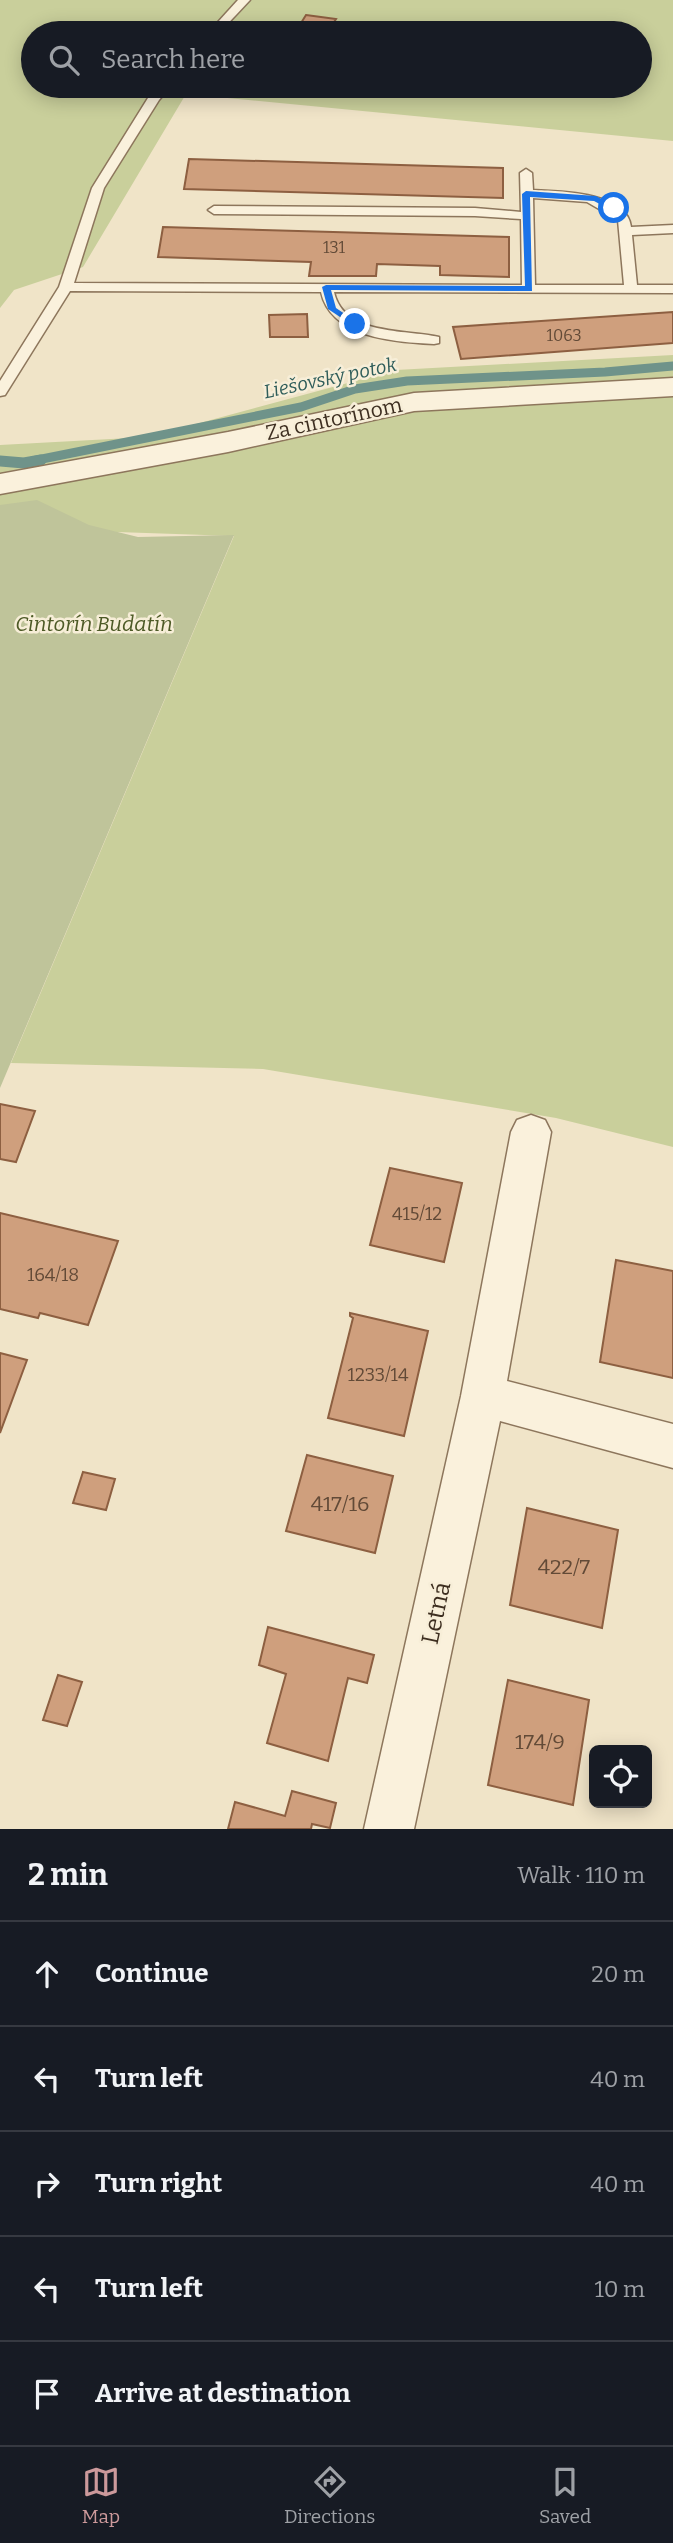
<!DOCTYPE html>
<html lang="en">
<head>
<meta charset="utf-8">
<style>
  :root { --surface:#171b24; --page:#20242c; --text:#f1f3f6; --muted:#9ea1a6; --line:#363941; --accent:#cc999b }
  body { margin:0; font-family:Bitter,serif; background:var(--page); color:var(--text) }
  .controls { position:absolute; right:21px; bottom:21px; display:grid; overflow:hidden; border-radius:10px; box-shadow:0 4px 18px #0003 }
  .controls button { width:63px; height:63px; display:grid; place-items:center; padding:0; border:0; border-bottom:2px solid var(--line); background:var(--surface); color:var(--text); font:35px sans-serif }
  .stop { position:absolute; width:21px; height:21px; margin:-16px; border:5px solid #1a73e8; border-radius:50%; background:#fff }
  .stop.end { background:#1a73e8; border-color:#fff; box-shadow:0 2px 7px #0008 }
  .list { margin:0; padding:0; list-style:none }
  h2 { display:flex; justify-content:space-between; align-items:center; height:91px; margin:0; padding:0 28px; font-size:30px }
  h2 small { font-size:23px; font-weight:400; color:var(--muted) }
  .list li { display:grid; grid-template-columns:46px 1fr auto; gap:21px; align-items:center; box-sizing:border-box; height:105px; padding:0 28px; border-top:2px solid var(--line) }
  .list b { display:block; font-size:26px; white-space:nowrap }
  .list em { font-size:23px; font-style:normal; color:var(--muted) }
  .icon { flex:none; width:38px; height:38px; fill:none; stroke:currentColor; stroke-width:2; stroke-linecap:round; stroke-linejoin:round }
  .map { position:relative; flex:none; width:673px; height:1829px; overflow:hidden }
  .search { position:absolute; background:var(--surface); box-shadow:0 4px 18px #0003; left:21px; right:21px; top:21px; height:77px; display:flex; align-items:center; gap:18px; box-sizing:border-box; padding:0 24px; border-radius:38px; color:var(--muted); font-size:26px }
  .sheet { height:616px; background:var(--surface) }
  nav { display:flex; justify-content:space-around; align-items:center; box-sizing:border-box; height:98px; border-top:2px solid var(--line); background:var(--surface); font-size:19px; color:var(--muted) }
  nav a { display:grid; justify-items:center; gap:4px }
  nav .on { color:var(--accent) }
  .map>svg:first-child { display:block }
  .green { fill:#c9cf9b; fill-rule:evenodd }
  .cemetery { fill:#bfc49a }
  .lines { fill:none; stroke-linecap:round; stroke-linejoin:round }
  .stream-far1 { stroke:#6f938a; stroke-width:9 }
  .stream { stroke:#6f938a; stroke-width:11 }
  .building { fill:#cf9f7d; stroke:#8d5f41; stroke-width:2 }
  .service-casing { stroke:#8d765c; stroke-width:3 }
  .minor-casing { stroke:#8d765c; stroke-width:3 }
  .service { fill:#faf1dc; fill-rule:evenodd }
  .minor { fill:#faf1dc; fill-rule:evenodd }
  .route { fill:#1a73e8 }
  .labels { text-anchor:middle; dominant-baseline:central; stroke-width:5; stroke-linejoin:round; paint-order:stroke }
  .far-number-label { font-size:16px; fill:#624a37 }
  .number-label { font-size:18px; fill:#624a37 }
  .far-water-label { font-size:19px; font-style:italic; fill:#2f5d5a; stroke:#f7eed8 }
  .street-label { font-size:21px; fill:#3d2e20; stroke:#f7eed8 }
  .park-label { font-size:21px; font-style:italic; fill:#4d5a26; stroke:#f7eed8 }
  .near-number-label { font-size:21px; fill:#624a37 }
  .near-street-label { font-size:24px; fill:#3d2e20; stroke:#f7eed8 }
</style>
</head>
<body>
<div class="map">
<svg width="673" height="1829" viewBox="0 0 673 1829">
  <rect width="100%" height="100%" fill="#f0e4c8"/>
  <g class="green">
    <path d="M0,0H673V141L186,94L83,267L14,290L0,308ZM33,33H640V86H33Z"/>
    <polygon points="673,355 673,1147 556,1118 263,1069 11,1063 234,536 0,528 0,445 148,437 396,370"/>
  </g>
  <polygon class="cemetery" points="37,500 89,525 138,537 234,535 0,1088 0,505"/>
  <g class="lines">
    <g class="stream-far1">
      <polyline points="0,461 5,461"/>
      <polyline points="32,461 301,407 355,389 407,381 605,372 673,366"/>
    </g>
    <polyline class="stream" points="0,461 24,463 41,460"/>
  </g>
  <g class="building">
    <polygon points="306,15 336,19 327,33 296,31"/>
    <polygon points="189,159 503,168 503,198 184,189"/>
    <polygon points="163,227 509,237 509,277 440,275 440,266 377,264 376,276 309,276 311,262 158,257"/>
    <polygon points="673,312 673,343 461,359 453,327"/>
    <polygon points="307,314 308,337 270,337 269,315"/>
    <polygon points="0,1104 35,1111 16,1162 0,1159"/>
    <polygon points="390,1168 462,1183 444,1262 370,1245"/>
    <polygon points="0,1213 118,1241 88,1325 40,1313 38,1318 0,1309"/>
    <polygon points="616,1260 673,1271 673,1378 600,1362"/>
    <polygon points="350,1313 428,1331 404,1436 328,1418 353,1318 350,1316"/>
    <polygon points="0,1353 27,1360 0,1433"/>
    <polygon points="307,1455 393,1476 375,1553 286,1531"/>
    <polygon points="83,1472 115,1479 106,1510 73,1503"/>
    <polygon points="527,1508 618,1530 602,1628 510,1605"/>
    <polygon points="268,1627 374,1655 367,1683 348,1678 328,1761 267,1743 286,1674 259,1665"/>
    <polygon points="58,1675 82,1682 67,1726 43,1720"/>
    <polygon points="508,1680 589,1700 573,1805 488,1785"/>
    <polygon points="292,1791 336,1803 330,1828 312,1824 311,1829 228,1829 235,1802 285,1816"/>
  </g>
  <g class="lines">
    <g class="service-casing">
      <g id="service">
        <polygon points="238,0 250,0 219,33 208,33"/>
        <path d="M159,86H171L159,100L104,188L74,283L522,285L521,219L475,216L214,214L208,210L214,206L475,208L521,212L520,173L526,169L532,173L533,190C559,191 628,192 631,227L673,225V233L632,235L637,285H673V293L334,292C344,336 404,329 439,337V343L434,344C395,342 331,338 321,292L70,291L5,395L0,396V381L59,287L92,188L148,98ZM533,198L587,202L618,220L624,285H535Z"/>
      </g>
    </g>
    <g class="minor-casing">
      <g id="minor">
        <polygon points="673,378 673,396 414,411 228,452 0,494 0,474 228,432 414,393"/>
        <polygon points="531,1115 545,1120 551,1132 507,1381 673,1424 673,1468 500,1421 414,1829 364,1829 461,1396 511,1132 517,1120"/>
      </g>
    </g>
    <use href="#service" class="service"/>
    <use href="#minor" class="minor"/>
  </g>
  <polygon class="route" points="526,191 596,196 618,208 611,210 594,201 530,197 532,291 331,290 336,308 358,323 355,327 328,309 322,287 326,285 525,286 522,194"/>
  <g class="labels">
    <g class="far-number-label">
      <text x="334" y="247">131</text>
      <text x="564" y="335">1063</text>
    </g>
    <g class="number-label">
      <text x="417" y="1214">415/12</text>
      <text x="53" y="1275">164/18</text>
      <text x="378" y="1375">1233/14</text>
    </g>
    <g class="far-water-label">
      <text transform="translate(330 378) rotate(-12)">Liešovský potok</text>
    </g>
    <g class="street-label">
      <text transform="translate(334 419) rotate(-12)">Za cintorínom</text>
    </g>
    <g class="park-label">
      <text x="94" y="624">Cintorín Budatín</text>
    </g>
    <g class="near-number-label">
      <text x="340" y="1504">417/16</text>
      <text x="564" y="1567">422/7</text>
      <text x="540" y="1742">174/9</text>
    </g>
    <g class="near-street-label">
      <text transform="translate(436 1613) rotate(-78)">Letná</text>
    </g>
  </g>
</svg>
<div class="controls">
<button><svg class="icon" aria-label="locate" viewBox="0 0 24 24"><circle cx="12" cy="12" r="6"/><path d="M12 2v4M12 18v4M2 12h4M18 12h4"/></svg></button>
</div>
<div class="stop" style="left:614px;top:208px"></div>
<div class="stop end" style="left:355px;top:324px"></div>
<div class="search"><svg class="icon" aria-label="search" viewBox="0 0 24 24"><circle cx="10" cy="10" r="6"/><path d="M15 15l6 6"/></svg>Search here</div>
</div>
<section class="sheet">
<h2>2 min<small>Walk · 110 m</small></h2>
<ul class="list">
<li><svg class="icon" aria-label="ahead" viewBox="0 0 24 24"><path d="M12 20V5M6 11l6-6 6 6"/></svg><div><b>Continue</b></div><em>20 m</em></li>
<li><svg class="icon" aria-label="left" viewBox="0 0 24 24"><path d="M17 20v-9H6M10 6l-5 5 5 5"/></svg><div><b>Turn left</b></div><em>40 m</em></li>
<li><svg class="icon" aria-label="right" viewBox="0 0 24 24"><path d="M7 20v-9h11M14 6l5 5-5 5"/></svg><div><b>Turn right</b></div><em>40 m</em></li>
<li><svg class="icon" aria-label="left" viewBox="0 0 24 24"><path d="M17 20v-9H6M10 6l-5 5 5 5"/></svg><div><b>Turn left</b></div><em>10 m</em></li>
<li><svg class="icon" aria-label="arrive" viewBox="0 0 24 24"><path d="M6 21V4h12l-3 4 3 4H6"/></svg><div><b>Arrive at destination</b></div></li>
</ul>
</section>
<nav>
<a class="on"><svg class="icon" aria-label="map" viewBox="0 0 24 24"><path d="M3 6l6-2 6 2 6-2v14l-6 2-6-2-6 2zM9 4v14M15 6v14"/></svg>Map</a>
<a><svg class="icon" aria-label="directions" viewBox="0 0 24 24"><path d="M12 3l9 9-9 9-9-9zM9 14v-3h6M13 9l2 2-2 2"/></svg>Directions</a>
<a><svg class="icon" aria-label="saved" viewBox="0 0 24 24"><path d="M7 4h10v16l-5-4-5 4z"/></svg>Saved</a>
</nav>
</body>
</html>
